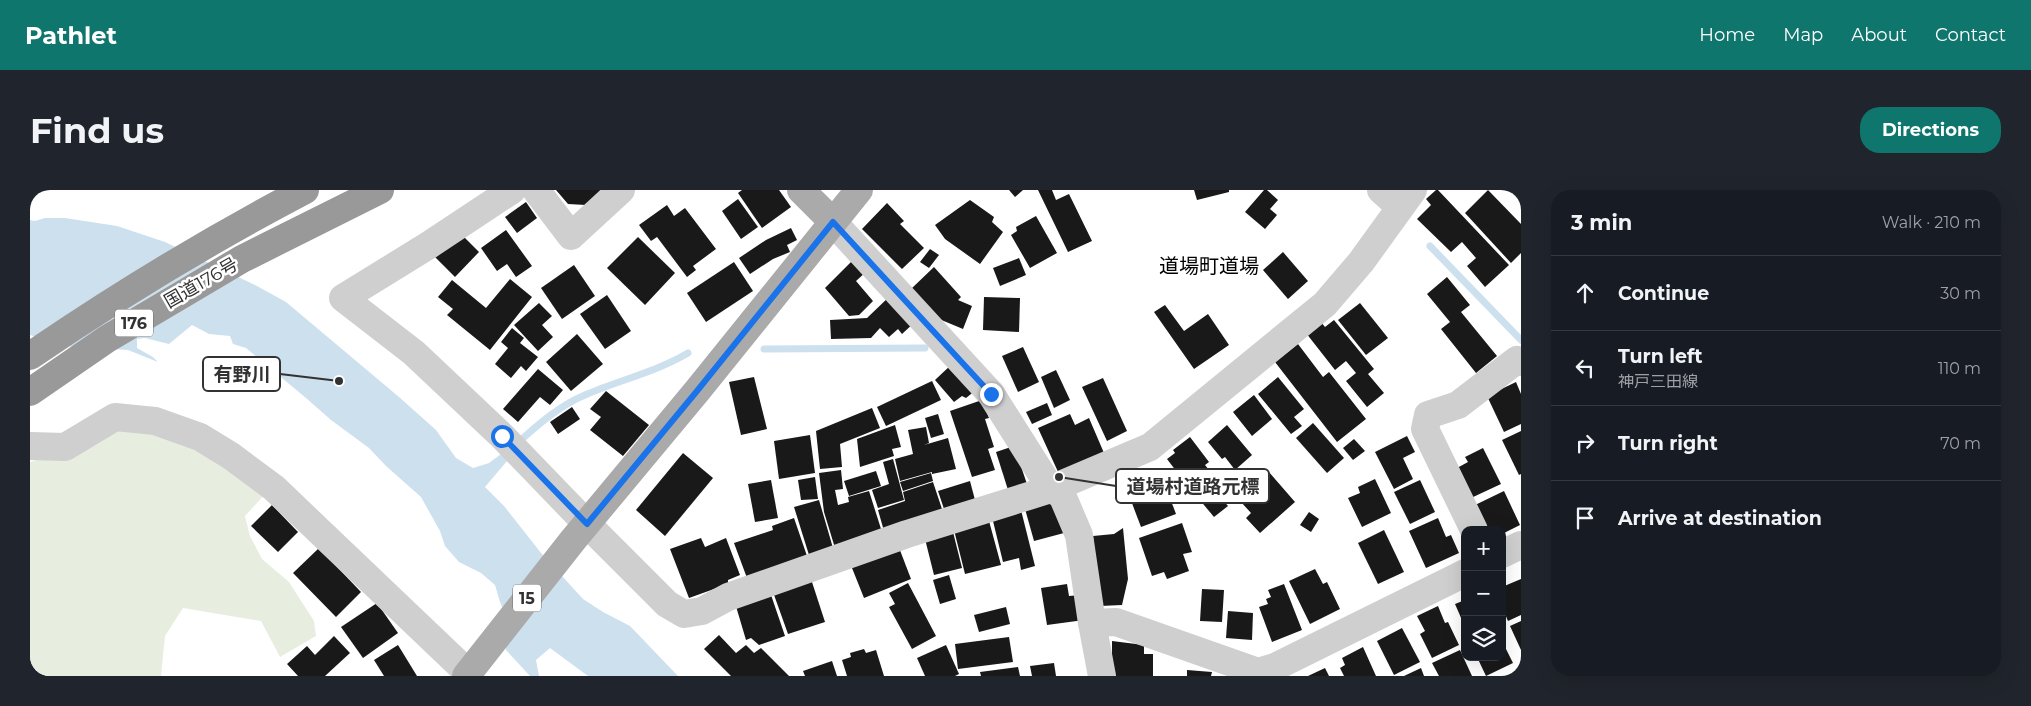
<!DOCTYPE html>
<html lang="en">
<head>
<meta charset="utf-8">
<style>
  :root { --surface:#171b24; --page:#20242c; --text:#f1f3f6; --muted:#9ea1a6; --line:#363941; --accent:#0f766e }
  body { margin:0; font-family:Montserrat,"Noto Sans JP",sans-serif; background:var(--page); color:var(--text) }
  .controls { position:absolute; right:15px; bottom:15px; display:grid; overflow:hidden; border-radius:10px; box-shadow:0 5px 20px #0002 }
  .controls button { width:45px; height:45px; display:grid; place-items:center; padding:0; border:0; border-bottom:1px solid var(--line); background:var(--surface); color:var(--text); font:25px sans-serif }
  .stop { position:absolute; width:15px; height:15px; margin:-11px; border:4px solid #1a73e8; border-radius:50%; background:#fff }
  .stop.end { background:#1a73e8; border-color:#fff; box-shadow:0 1px 5px #0008 }
  .list { margin:0; padding:0; list-style:none }
  h2 { display:flex; justify-content:space-between; align-items:center; height:65px; margin:0; padding:0 20px; font-size:21px }
  h2 small { font-size:16px; font-weight:400; color:var(--muted) }
  .list li { display:grid; grid-template-columns:32px 1fr auto; gap:15px; align-items:center; box-sizing:border-box; height:75px; padding:0 20px; border-top:1px solid var(--line) }
  .list b { display:block; font-size:19px; white-space:nowrap }
  .list p { margin:0; font-size:16px; white-space:nowrap; color:var(--muted) }
  .list em { font-size:16px; font-style:normal; color:var(--muted) }
  .icon { flex:none; width:28px; height:28px; fill:none; stroke:currentColor; stroke-width:2; stroke-linecap:round; stroke-linejoin:round }
  .map { position:relative; flex:none; width:1491px; height:486px; overflow:hidden; border-radius:20px }
  header { display:flex; align-items:center; gap:30px; box-sizing:border-box; height:70px; padding:0 25px; background:var(--accent); color:#fff }
  header strong { font-size:24px }
  nav { display:flex; gap:28px; margin-inline-start:auto; font-size:18px }
  .intro { display:flex; align-items:center; justify-content:space-between; box-sizing:border-box; height:120px; padding:0 30px }
  h1 { margin:0; font-size:35px }
  .button { padding:12px 22px; border-radius:20px; background:var(--accent); color:#fff; font-size:18px; font-weight:700 }
  main { display:flex; gap:30px; padding:0 30px }
  aside { flex:1; background:var(--surface); border-radius:20px; box-shadow:0 5px 20px #0002 }
  .map>svg:first-child { display:block }
  .green { fill:#e7eee0 }
  .water { fill:#cde0ee }
  .lines { fill:none; stroke-linecap:round; stroke-linejoin:round }
  .stream { stroke:#cde0ee; stroke-width:7 }
  .building { fill:#191919 }
  .minor { stroke:#cfcfcf; stroke-width:28 }
  .major { stroke:#aaa; stroke-width:28 }
  .highway { stroke:#999; stroke-width:28 }
  .route { stroke:#1a73e8; stroke-width:6 }
  .labels { text-anchor:middle; dominant-baseline:central; stroke-width:5; stroke-linejoin:round; paint-order:stroke }
  .shield { fill:#fff; stroke:#707070; stroke-width:1 }
  .shield-label { font-size:16px; font-weight:bold; fill:#323232 }
  .street-label { font-size:18px; fill:#323232; stroke:#fff }
  .quarter-label { font-size:20px; fill:#000; stroke:#fff }
  .leader { fill:none; stroke:#323232; stroke-width:2 }
  .callout-dot { fill:#323232; stroke:#fff; stroke-width:2 }
  .callout { fill:#fff; stroke:#323232; stroke-width:2 }
  .callout-label { font-size:19px; text-anchor:middle; font-weight:bold; fill:#323232 }
</style>
</head>
<body>
<header>
<strong>Pathlet</strong>
<nav><a>Home</a><a>Map</a><a>About</a><a>Contact</a></nav>
</header>
<div class="intro"><h1>Find us</h1><a class="button">Directions</a></div>
<main>
<div class="map">
<svg width="1491" height="486" viewBox="0 0 1491 486">
  <rect width="100%" height="100%" fill="#fff"/>
  <polygon class="green" points="85,239 119,241 171,261 236,303 215,326 220,346 232,369 259,392 284,431 286,446 250,467 231,431 153,418 135,446 131,486 0,486 0,272 51,257"/>
  <polygon class="water" points="15,28 35,28 87,36 135,52 227,96 256,112 369,207 406,240 426,268 443,278 459,273 471,264 477,271 455,297 474,316 511,363 553,409 573,422 600,436 648,486 558,486 520,458 506,470 509,486 500,486 476,460 475,450 480,435 470,412 465,395 451,383 429,372 415,356 410,341 391,307 356,276 339,258 301,230 276,208 216,158 203,154 200,146 179,144 162,135 139,154 115,148 107,149 107,158 123,167 128,172 98,160 33,156 0,145 0,30 5,31"/>
  <g class="lines">
    <g class="stream">
      <polyline points="1400,56 1491,150"/>
      <polyline points="734,159 895,158"/>
      <path d="M492,249C511,232 531,215 555,205C589,190 626,182 658,163"/>
    </g>
  </g>
  <g class="building">
    <polygon points="526,0 573,0 556,15 538,14"/>
    <polygon points="712,0 749,0 761,17 732,38 708,3"/>
    <polygon points="979,0 993,0 985,7"/>
    <polygon points="1008,0 1022,0 1026,10 1039,4 1062,51 1038,62"/>
    <polygon points="1164,0 1199,0 1199,2 1167,10"/>
    <polygon points="1234,0 1237,0 1248,10 1240,19 1247,25 1235,39 1215,22"/>
    <polygon points="1406,0 1408,0 1479,75 1455,97 1437,76 1446,68 1432,52 1421,62 1387,29 1401,15 1396,9"/>
    <polygon points="1458,0 1491,34 1491,63 1481,73 1435,23"/>
    <polygon points="708,9 728,37 711,49 692,21"/>
    <polygon points="940,10 964,27 962,32 973,42 950,74 915,49 905,35"/>
    <polygon points="496,12 507,28 487,43 475,27"/>
    <polygon points="857,13 874,31 870,34 894,58 872,79 832,39"/>
    <polygon points="637,15 644,26 655,18 686,59 663,76 666,80 657,87 627,47 621,51 609,35"/>
    <polygon points="1006,26 1027,63 1000,78 981,45 987,41 986,37"/>
    <polygon points="761,38 767,50 757,55 760,62 743,69 720,84 709,68 736,50"/>
    <polygon points="476,40 502,76 486,87 477,74 467,81 451,58"/>
    <polygon points="430,43 449,62 425,87 405,67"/>
    <polygon points="608,47 645,83 615,115 577,78"/>
    <polygon points="900,59 909,65 899,78 890,72"/>
    <polygon points="1253,62 1278,91 1258,109 1233,80"/>
    <polygon points="825,68 837,81 826,91 843,111 829,125 819,126 795,98"/>
    <polygon points="989,68 996,85 970,96 963,78"/>
    <polygon points="704,72 723,101 676,132 657,103"/>
    <polygon points="544,75 565,106 532,129 511,98"/>
    <polygon points="904,77 931,107 928,110 942,116 933,139 909,129 881,99"/>
    <polygon points="1417,87 1440,115 1431,122 1467,166 1446,183 1411,139 1420,132 1397,104"/>
    <polygon points="480,89 502,107 460,160 417,125 423,119 408,107 422,90 456,118"/>
    <polygon points="577,105 601,141 575,159 550,124"/>
    <polygon points="861,105 886,131 872,144 868,139 859,147 850,138 841,148 801,149 800,130 837,128"/>
    <polygon points="954,107 990,108 989,142 953,140"/>
    <polygon points="509,113 522,126 512,135 523,147 508,161 484,135"/>
    <polygon points="1330,113 1358,148 1336,165 1308,130"/>
    <polygon points="1135,115 1154,141 1178,124 1199,155 1164,179 1124,122"/>
    <polygon points="1304,130 1344,179 1338,184 1354,203 1337,217 1316,191 1326,183 1316,171 1305,180 1276,143 1291,132 1295,137"/>
    <polygon points="482,138 494,148 490,153 508,167 496,181 491,176 481,188 465,174 478,158 471,152"/>
    <polygon points="547,144 573,174 541,201 516,172"/>
    <polygon points="1268,154 1293,187 1299,182 1336,229 1307,252 1245,172"/>
    <polygon points="993,157 1009,192 988,202 972,166"/>
    <polygon points="922,174 946,200 936,208 932,206 924,212 905,190"/>
    <polygon points="508,179 533,200 520,215 510,207 488,232 473,219"/>
    <polygon points="1026,180 1040,210 1024,218 1011,187"/>
    <polygon points="724,187 737,239 711,245 699,192"/>
    <polygon points="1248,187 1274,219 1264,227 1272,236 1261,244 1228,204"/>
    <polygon points="1073,188 1097,241 1077,251 1052,197"/>
    <polygon points="902,191 911,210 856,236 847,217"/>
    <polygon points="1486,192 1491,204 1491,234 1474,242 1457,206"/>
    <polygon points="576,201 619,235 593,266 560,240 571,227 560,219"/>
    <polygon points="1224,205 1242,229 1222,246 1203,222"/>
    <polygon points="952,210 959,228 955,229 964,257 958,259 965,280 942,287 920,221"/>
    <polygon points="1017,213 1022,225 1002,234 996,222"/>
    <polygon points="542,217 550,229 528,244 520,232"/>
    <polygon points="842,218 850,238 810,254 812,277 790,279 786,241"/>
    <polygon points="908,224 914,244 901,248 895,228"/>
    <polygon points="1040,224 1045,235 1059,228 1074,263 1029,284 1008,238"/>
    <polygon points="1283,233 1314,268 1297,283 1266,248"/>
    <polygon points="865,235 871,257 862,259 864,266 830,277 827,249"/>
    <polygon points="1197,235 1222,265 1205,280 1195,267 1192,269 1178,252"/>
    <polygon points="896,237 899,253 894,255 918,248 926,279 902,284 902,282 870,291 865,269 883,264 878,240"/>
    <polygon points="1491,241 1491,284 1489,285 1472,250"/>
    <polygon points="780,245 785,283 749,289 744,251"/>
    <polygon points="1377,246 1385,262 1373,268 1383,289 1364,299 1345,262"/>
    <polygon points="1160,247 1179,272 1175,275 1183,285 1162,302 1137,269 1145,263 1143,260"/>
    <polygon points="1324,249 1335,261 1323,270 1313,258"/>
    <polygon points="984,256 998,297 979,303 966,262"/>
    <polygon points="1453,258 1471,294 1441,308 1427,278 1438,272 1435,267"/>
    <polygon points="653,263 683,288 635,346 606,320"/>
    <polygon points="863,269 874,310 848,318 842,300 859,294 853,272"/>
    <polygon points="1198,278 1214,296 1201,308 1184,291"/>
    <polygon points="811,280 813,299 805,300 808,315 819,312 818,307 839,301 852,342 805,358 794,322 789,283"/>
    <polygon points="846,281 851,296 819,306 814,291"/>
    <polygon points="1238,281 1265,312 1230,343 1216,328 1221,323 1211,312 1218,305 1215,301"/>
    <polygon points="901,283 903,291 873,301 870,292"/>
    <polygon points="785,287 788,309 771,310 768,290"/>
    <polygon points="1132,287 1146,324 1111,337 1097,300"/>
    <polygon points="1345,289 1361,323 1332,337 1318,308 1330,303 1328,297"/>
    <polygon points="741,290 748,328 725,332 718,294"/>
    <polygon points="1390,290 1405,322 1380,334 1364,302"/>
    <polygon points="940,291 945,310 914,319 908,301"/>
    <polygon points="903,292 913,322 854,341 848,320 875,311 873,302"/>
    <polygon points="1183,298 1198,316 1184,327 1169,309"/>
    <polygon points="1474,301 1490,335 1472,344 1472,340 1454,340 1443,316"/>
    <polygon points="789,310 803,358 779,365 764,317"/>
    <polygon points="1025,310 1034,343 1004,351 995,319"/>
    <polygon points="242,315 268,342 248,362 221,336"/>
    <polygon points="991,320 1005,376 991,380 989,368 973,372 962,327"/>
    <polygon points="1279,322 1289,329 1281,342 1270,335"/>
    <polygon points="764,328 777,366 717,388 704,353 743,340 742,336"/>
    <polygon points="1408,328 1416,347 1421,345 1429,363 1396,378 1379,341"/>
    <polygon points="959,331 971,375 935,384 924,340"/>
    <polygon points="1152,333 1162,362 1153,364 1159,381 1137,389 1134,382 1122,386 1109,348"/>
    <polygon points="1093,338 1098,389 1092,415 1070,416 1063,346 1084,344"/>
    <polygon points="1354,340 1374,382 1348,394 1328,353"/>
    <polygon points="923,342 932,378 904,385 895,349"/>
    <polygon points="671,348 675,357 696,348 710,385 698,390 698,394 659,408 640,359"/>
    <polygon points="868,355 881,389 834,408 820,373"/>
    <polygon points="289,358 331,402 306,427 263,383"/>
    <polygon points="1285,379 1293,394 1297,392 1310,419 1280,434 1259,391"/>
    <polygon points="919,385 926,409 910,414 903,390"/>
    <polygon points="781,389 795,432 758,444 743,402"/>
    <polygon points="1491,389 1491,425 1478,431 1472,417 1472,397"/>
    <polygon points="878,393 906,446 882,459 859,417 865,414 859,403"/>
    <polygon points="1037,394 1039,406 1050,405 1054,430 1017,435 1011,398"/>
    <polygon points="1254,394 1272,440 1242,452 1229,417 1238,414 1236,409 1241,407 1238,400"/>
    <polygon points="1172,399 1194,400 1192,432 1170,431"/>
    <polygon points="740,402 755,446 729,455 721,448 716,450 705,413"/>
    <polygon points="1435,410 1435,437 1425,414"/>
    <polygon points="347,413 368,443 333,468 311,437"/>
    <polygon points="1408,416 1415,433 1418,432 1429,455 1402,468 1390,444 1395,441 1387,426"/>
    <polygon points="976,417 980,434 949,442 944,425"/>
    <polygon points="1198,421 1223,423 1222,450 1196,448"/>
    <polygon points="1491,431 1491,460 1480,436"/>
    <polygon points="1372,438 1390,472 1364,485 1347,451"/>
    <polygon points="689,445 706,463 716,455 724,463 731,458 759,486 701,486 674,459"/>
    <polygon points="304,446 320,463 295,486 268,486 257,474 277,456 285,465"/>
    <polygon points="979,447 983,472 928,479 925,454"/>
    <polygon points="1082,451 1114,455 1114,464 1123,464 1123,486 1082,486"/>
    <polygon points="1472,451 1483,473 1456,486 1447,467 1472,467"/>
    <polygon points="368,455 387,486 354,486 344,470"/>
    <polygon points="916,455 929,484 925,486 895,486 887,468"/>
    <polygon points="1333,457 1346,486 1314,486 1310,478 1315,475 1312,468"/>
    <polygon points="834,459 836,463 846,460 854,486 817,486 812,470 821,467 820,463"/>
    <polygon points="1430,460 1442,486 1409,486 1402,473"/>
    <polygon points="802,471 807,486 775,486 773,481"/>
    <polygon points="1024,473 1026,486 1002,486 1000,476"/>
    <polygon points="988,477 990,486 951,486 950,482"/>
    <polygon points="1295,478 1299,486 1278,486"/>
    <polygon points="1391,478 1394,486 1374,486"/>
    <polygon points="1157,480 1182,482 1181,486 1157,486"/>
  </g>
  <g class="lines">
    <g class="minor">
      <polyline points="482,0 399,55 313,108 384,163 472,246 557,334 637,414 654,424 672,421 698,407 877,344 1021,299 1120,257 1295,114 1331,72 1383,0"/>
      <polyline points="506,0 541,46 591,0"/>
      <polyline points="1351,0 1370,17"/>
      <polyline points="803,32 961,204 1021,299 1032,305 1049,345 1062,433 1072,486"/>
      <polyline points="0,256 35,257 85,227 125,231 170,247 201,266 244,298 438,483"/>
      <polyline points="1444,340 1395,239 1398,225 1428,215 1487,170 1491,172"/>
      <polyline points="1472,364 1491,355"/>
      <polyline points="1062,433 1086,432 1228,482 1245,477 1435,383"/>
    </g>
    <g class="major">
      <polyline points="771,0 803,32"/>
      <polyline points="436,486 543,350 667,201 829,0"/>
    </g>
    <g class="highway">
      <path d="M0,166C89,105 180,50 275,0"/>
      <polyline points="0,202 77,149 212,69 350,0"/>
    </g>
  </g>
  <g class="lines">
    <polyline class="route" points="472,246 557,334 667,201 803,32 961,204"/>
  </g>
  <g class="labels">
    <g class="shield">
      <rect x="85" y="119.5" width="38" height="27" rx="4"/>
      <rect x="483" y="394.5" width="28" height="27" rx="4"/>
    </g>
    <g class="shield-label">
      <text x="104" y="133">176</text>
      <text x="497" y="408">15</text>
    </g>
    <g class="street-label">
      <text transform="translate(171 93) rotate(-30)">国道176号</text>
    </g>
    <g class="quarter-label">
      <text x="1179" y="76">道場町道場</text>
    </g>
  </g>
  <path class="leader" d="M309 191L250 184M1029 287L1086 296"/>
  <g class="callout-dot">
    <circle cx="309" cy="191" r="5"/>
    <circle cx="1029" cy="287" r="5"/>
  </g>
  <g class="callout">
    <rect x="173" y="167" width="77" height="34" rx="5"/>
    <rect x="1086" y="279" width="153" height="34" rx="5"/>
  </g>
  <g class="callout-label">
    <text x="212" y="191">有野川</text>
    <text x="1163" y="303">道場村道路元標</text>
  </g>
</svg>
<div class="controls">
<button>+</button>
<button>−</button>
<button><svg class="icon" aria-label="layers" viewBox="0 0 24 24"><path d="M12 4l9 5-9 5-9-5zM3 14l9 5 9-5"/></svg></button>
</div>
<div class="stop" style="left:472px;top:246px"></div>
<div class="stop end" style="left:961px;top:204px"></div>
</div>
<aside>
<h2>3 min<small>Walk · 210 m</small></h2>
<ul class="list">
<li><svg class="icon" aria-label="ahead" viewBox="0 0 24 24"><path d="M12 20V5M6 11l6-6 6 6"/></svg><div><b>Continue</b></div><em>30 m</em></li>
<li><svg class="icon" aria-label="left" viewBox="0 0 24 24"><path d="M17 20v-9H6M10 6l-5 5 5 5"/></svg><div><b>Turn left</b><p>神戸三田線</p></div><em>110 m</em></li>
<li><svg class="icon" aria-label="right" viewBox="0 0 24 24"><path d="M7 20v-9h11M14 6l5 5-5 5"/></svg><div><b>Turn right</b></div><em>70 m</em></li>
<li><svg class="icon" aria-label="arrive" viewBox="0 0 24 24"><path d="M6 21V4h12l-3 4 3 4H6"/></svg><div><b>Arrive at destination</b></div></li>
</ul>
</aside>
</main>
</body>
</html>
